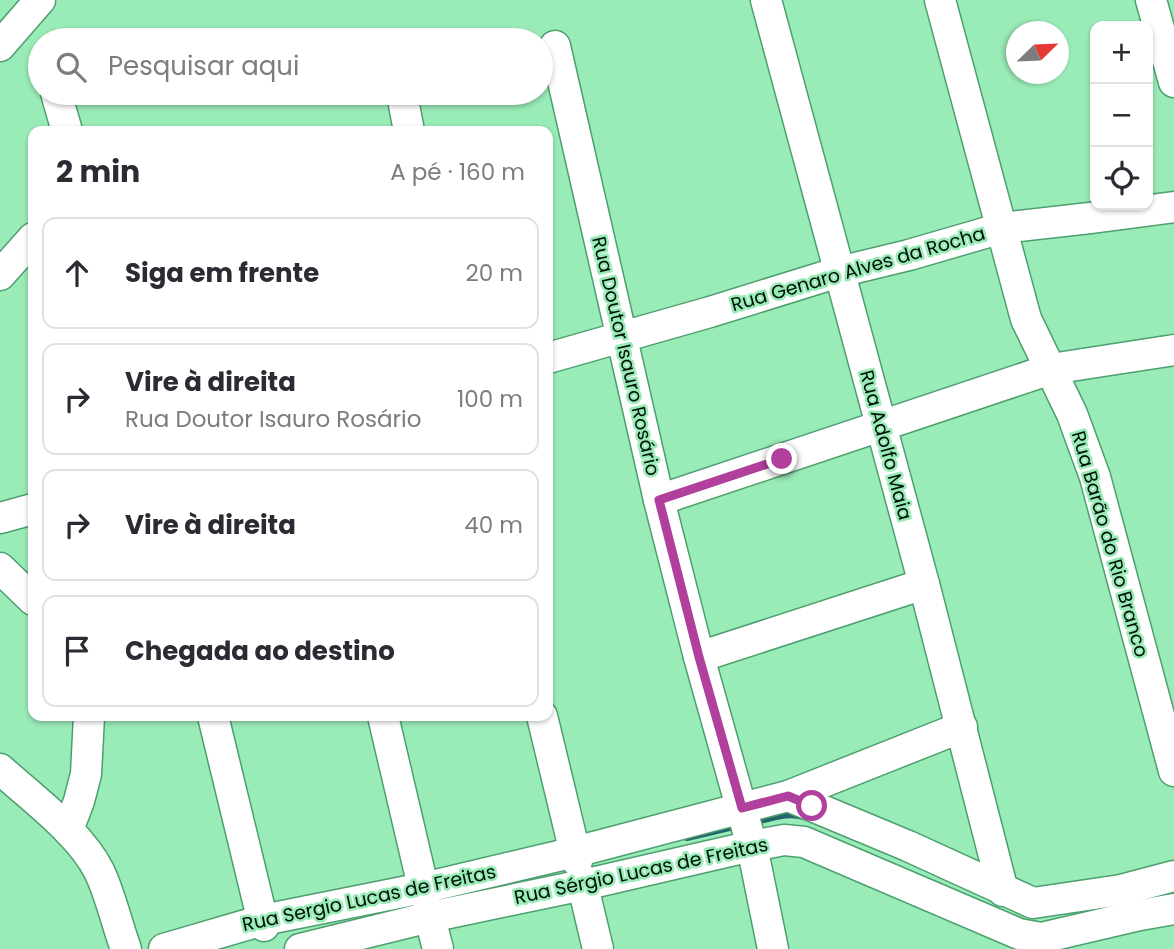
<!DOCTYPE html>
<html lang="pt">
<head>
<meta charset="utf-8">
<style>
  :root { --surface:#fff; --page:#f7f7f7; --text:#2b2b33; --muted:#7c7c81; --line:#e1e1e2 }
  body { margin:0; font-family:Poppins,sans-serif; background:var(--page); color:var(--text) }
  .controls { position:absolute; right:21px; top:21px; display:grid; overflow:hidden; border-radius:14px; box-shadow:0 2px 5px #0004 }
  .controls button { width:63px; height:63px; display:grid; place-items:center; padding:0; border:0; border-bottom:2px solid var(--line); background:var(--surface); color:var(--text); font:35px sans-serif }
  .compass { position:absolute; left:1006px; top:21px; width:63px; height:63px; border-radius:50%; background:var(--surface); box-shadow:0 2px 5px #0004; rotate:67deg }
  .stop { position:absolute; width:21px; height:21px; margin:-16px; border:5px solid #b1409c; border-radius:50%; background:#fff }
  .stop.end { background:#b1409c; border-color:#fff; box-shadow:0 2px 7px #0008 }
  .list { margin:0; padding:0; list-style:none }
  h2 { display:flex; justify-content:space-between; align-items:center; height:91px; margin:0; padding:0 28px; font-size:30px }
  h2 small { font-size:23px; font-weight:400; color:var(--muted) }
  .list li { display:grid; grid-template-columns:46px 1fr auto; gap:21px; align-items:center; box-sizing:border-box; height:112px; margin:0 14px 14px; padding:0 14px; border:2px solid var(--line); border-radius:14px }
  .list b { display:block; font-size:26px; white-space:nowrap }
  .list p { margin:0; font-size:23px; white-space:nowrap; color:var(--muted) }
  .list em { font-size:23px; font-style:normal; color:var(--muted) }
  .icon { flex:none; width:38px; height:38px; fill:none; stroke:currentColor; stroke-width:2; stroke-linecap:round; stroke-linejoin:round }
  .map { position:relative; flex:none; width:1174px; height:949px; overflow:hidden }
  .search { position:absolute; background:var(--surface); box-shadow:0 2px 5px #0004; left:28px; top:28px; width:525px; height:77px; display:flex; align-items:center; gap:18px; box-sizing:border-box; padding:0 24px; border-radius:38px; color:var(--muted); font-size:26px }
  .panel { position:absolute; background:var(--surface); box-shadow:0 2px 5px #0004; left:28px; top:126px; width:525px; height:595px; border-radius:14px }
  .map>svg:first-child { display:block }
  .lines { fill:none; stroke-linecap:round; stroke-linejoin:round }
  .stream { stroke:#24646f; stroke-width:6 }
  .minor-casing { stroke:#4d9f6f; stroke-width:33 }
  .minor { stroke:#fff; stroke-width:30 }
  .route { stroke:#b1409c; stroke-width:9 }
  .labels { text-anchor:middle; dominant-baseline:central; stroke-width:5; stroke-linejoin:round; paint-order:stroke }
  .street-label { font-size:19px; fill:#001105; stroke:#99ebb7 }
</style>
</head>
<body>
<div class="map">
<svg width="1174" height="949" viewBox="0 0 1174 949">
  <rect width="100%" height="100%" fill="#99ebb7"/>
  <g class="lines">
    <g class="stream">
      <path d="M755,822C771,819 788,812 803,817"/>
      <polyline points="687,838 738,826"/>
    </g>
    <g class="minor-casing">
      <g id="minor">
        <polyline points="766,0 924,584 1003,891"/>
        <polyline points="940,0 1026,319 1072,414 1095,477 1174,771"/>
        <polyline points="1151,0 1174,82"/>
        <polyline points="0,46 40,0"/>
        <polyline points="555,46 659,500 699,657 752,846 773,949"/>
        <polyline points="56,93 67,131"/>
        <polyline points="404,105 409,131"/>
        <polyline points="0,275 33,238"/>
        <polyline points="548,358 710,312 839,272 909,255 1002,228 1090,218 1174,207"/>
        <polyline points="659,500 1051,369 1174,350"/>
        <polyline points="0,518 33,509"/>
        <polyline points="0,568 33,600"/>
        <polyline points="699,657 924,584"/>
        <polyline points="213,716 264,926"/>
        <polyline points="383,716 425,895"/>
        <polyline points="542,716 577,861"/>
        <path d="M0,769C32,798 80,833 99,871C110,893 117,925 126,949"/>
        <polyline points="788,796 908,846 1033,903 1121,890 1174,876"/>
        <polyline points="68,830 79,801 86,774 89,716"/>
        <polyline points="581,878 598,949"/>
        <polyline points="428,910 438,949"/>
        <polyline points="164,949 263,920 423,888 575,852 788,796 962,727"/>
        <polyline points="300,949 430,917 583,885 752,846 784,840 804,842 1019,934 1041,938 1140,915 1174,909"/>
      </g>
    </g>
    <use href="#minor" class="minor"/>
  </g>
  <g class="lines">
    <polyline class="route" points="782,459 659,500 699,657 742,808 788,796 812,806"/>
  </g>
  <g class="labels">
    <g class="street-label">
      <text transform="translate(858 269) rotate(-16)">Rua Genaro Alves da Rocha</text>
      <text transform="translate(626 356) rotate(77)">Rua Doutor Isauro Rosário</text>
      <text transform="translate(886 445) rotate(75)">Rua Adolfo Maia</text>
      <text transform="translate(1110 544) rotate(74)">Rua Barão do Rio Branco</text>
      <text transform="translate(641 871) rotate(-12)">Rua Sérgio Lucas de Freitas</text>
      <text transform="translate(369 898) rotate(-12)">Rua Sergio Lucas de Freitas</text>
    </g>
  </g>
</svg>
<div class="controls">
<button>+</button>
<button>−</button>
<button><svg class="icon" aria-label="locate" viewBox="0 0 24 24"><circle cx="12" cy="12" r="6"/><path d="M12 2v4M12 18v4M2 12h4M18 12h4"/></svg></button>
</div>
<svg class="compass" viewBox="-18 -18 36 36"><path d="M0-13l5 13h-10z" fill="#e53935"/><path d="M0 13l5-13h-10z" fill="#7c7c81"/></svg>
<div class="stop" style="left:812px;top:806px"></div>
<div class="stop end" style="left:782px;top:459px"></div>
<div class="search"><svg class="icon" aria-label="search" viewBox="0 0 24 24"><circle cx="10" cy="10" r="6"/><path d="M15 15l6 6"/></svg>Pesquisar aqui</div>
<section class="panel">
<h2>2 min<small>A pé · 160 m</small></h2>
<ul class="list">
<li><svg class="icon" aria-label="ahead" viewBox="0 0 24 24"><path d="M12 20V5M6 11l6-6 6 6"/></svg><div><b>Siga em frente</b></div><em>20 m</em></li>
<li><svg class="icon" aria-label="right" viewBox="0 0 24 24"><path d="M7 20v-9h11M14 6l5 5-5 5"/></svg><div><b>Vire à direita</b><p>Rua Doutor Isauro Rosário</p></div><em>100 m</em></li>
<li><svg class="icon" aria-label="right" viewBox="0 0 24 24"><path d="M7 20v-9h11M14 6l5 5-5 5"/></svg><div><b>Vire à direita</b></div><em>40 m</em></li>
<li><svg class="icon" aria-label="arrive" viewBox="0 0 24 24"><path d="M6 21V4h12l-3 4 3 4H6"/></svg><div><b>Chegada ao destino</b></div></li>
</ul>
</section>
</div>
</body>
</html>
